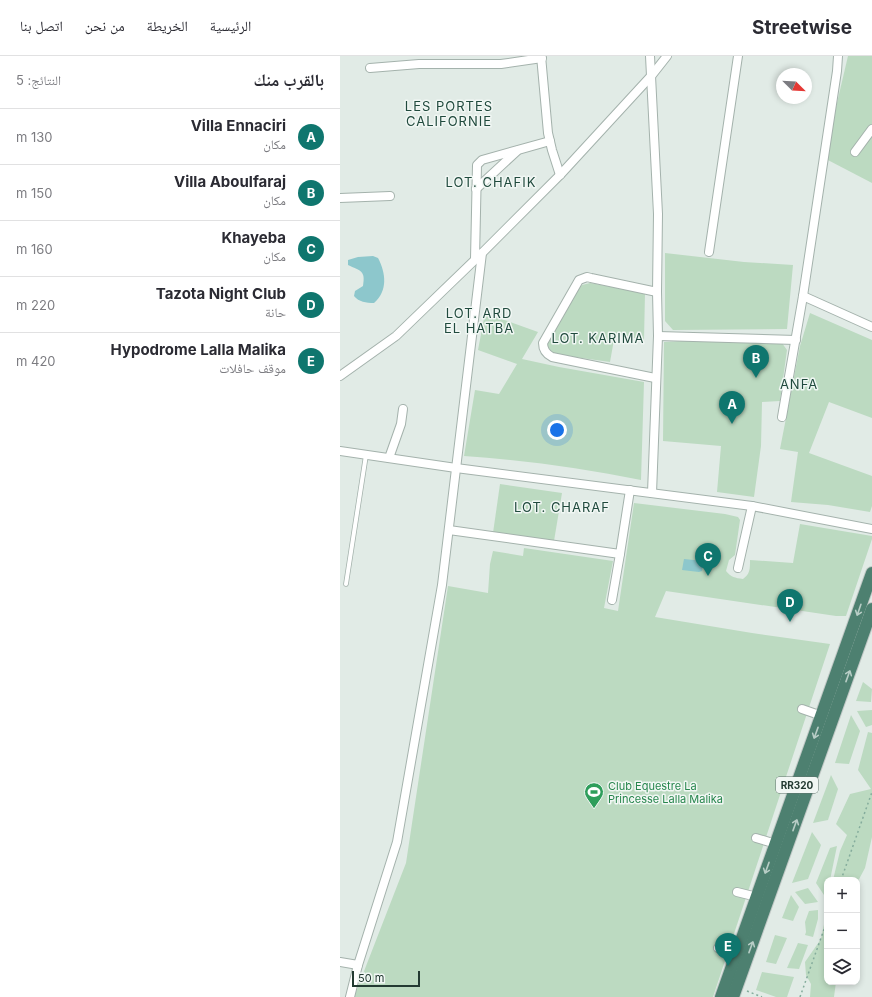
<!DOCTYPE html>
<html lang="ar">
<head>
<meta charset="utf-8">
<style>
  :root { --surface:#fff; --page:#f2f2f3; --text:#2b2b33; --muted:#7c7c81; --line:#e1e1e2; --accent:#0f766e }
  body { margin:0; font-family:Inter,"Noto Naskh Arabic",sans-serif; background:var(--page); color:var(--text); direction:rtl }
  .controls { position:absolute; right:12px; bottom:12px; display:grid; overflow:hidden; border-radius:8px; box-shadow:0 2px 6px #0003 }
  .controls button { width:36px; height:36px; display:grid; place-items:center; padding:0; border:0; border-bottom:1px solid var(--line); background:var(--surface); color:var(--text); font:20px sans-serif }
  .compass { position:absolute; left:436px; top:12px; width:36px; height:36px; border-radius:50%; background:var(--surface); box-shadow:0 2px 6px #0003; rotate:114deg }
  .scale { position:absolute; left:12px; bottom:10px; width:68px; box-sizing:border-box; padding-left:4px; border:2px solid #233a32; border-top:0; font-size:11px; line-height:14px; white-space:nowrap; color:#233a32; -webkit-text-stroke:3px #f1f7f4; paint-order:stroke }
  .you { position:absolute; left:217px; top:374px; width:14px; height:14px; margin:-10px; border:3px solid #fff; border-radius:50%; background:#1a73e8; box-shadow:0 0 0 6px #1a73e833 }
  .badge { display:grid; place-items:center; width:26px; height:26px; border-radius:50%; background:var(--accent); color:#fff; font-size:13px; font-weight:700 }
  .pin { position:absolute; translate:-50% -33px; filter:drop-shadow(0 1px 2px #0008) }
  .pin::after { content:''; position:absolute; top:21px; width:14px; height:12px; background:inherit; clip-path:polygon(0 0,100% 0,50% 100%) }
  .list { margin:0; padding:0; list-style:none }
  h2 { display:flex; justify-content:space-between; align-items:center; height:52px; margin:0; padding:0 16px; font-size:17px }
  h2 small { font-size:13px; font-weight:400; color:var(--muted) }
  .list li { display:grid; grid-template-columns:26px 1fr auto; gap:12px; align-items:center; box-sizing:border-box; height:56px; padding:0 16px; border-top:1px solid var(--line) }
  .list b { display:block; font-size:15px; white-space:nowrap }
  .list p { margin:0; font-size:13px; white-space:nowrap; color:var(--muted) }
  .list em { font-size:13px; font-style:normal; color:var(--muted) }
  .icon { flex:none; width:22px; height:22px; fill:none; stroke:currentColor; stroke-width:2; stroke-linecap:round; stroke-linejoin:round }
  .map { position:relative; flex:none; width:532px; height:941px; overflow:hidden; direction:ltr }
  header { display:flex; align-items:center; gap:24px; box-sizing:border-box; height:56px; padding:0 20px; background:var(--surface); border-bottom:1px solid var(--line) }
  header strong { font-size:19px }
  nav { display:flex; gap:22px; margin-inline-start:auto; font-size:14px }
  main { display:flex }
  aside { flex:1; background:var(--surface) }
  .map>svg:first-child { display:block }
  .green { fill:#bcdac1 }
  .water { fill:#8dc7cc }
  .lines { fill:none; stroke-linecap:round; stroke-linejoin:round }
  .service-casing { stroke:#a4b2ac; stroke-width:5.5 }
  .minor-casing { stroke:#a4b2ac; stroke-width:10 }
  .trunk-casing { stroke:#c1c8c6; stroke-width:14 }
  .path { stroke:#84ac9c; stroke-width:1.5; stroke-dasharray:2 3; stroke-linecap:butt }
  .service { stroke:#fff; stroke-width:4 }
  .minor { stroke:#fff; stroke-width:8 }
  .trunk { stroke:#4d8070; stroke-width:12 }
  .oneway { stroke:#b8cdc6 }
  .labels { text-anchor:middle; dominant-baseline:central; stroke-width:3; stroke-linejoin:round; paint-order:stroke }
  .shield { fill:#f1f7f4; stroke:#61736c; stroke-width:1 }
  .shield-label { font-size:10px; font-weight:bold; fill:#233a32 }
  .leisure-label { font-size:11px; fill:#27864d; stroke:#f1f7f4; text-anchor:start }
  .quarter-label { font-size:13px; letter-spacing:1px; fill:#204a3d; stroke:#f1f7f4 }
</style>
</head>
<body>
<header>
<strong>Streetwise</strong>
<nav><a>الرئيسية</a><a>الخريطة</a><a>من نحن</a><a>اتصل بنا</a></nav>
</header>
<main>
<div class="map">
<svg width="532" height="941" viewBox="0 0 532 941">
  <rect width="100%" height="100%" fill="#e1ebe6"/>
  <g class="green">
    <polygon points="508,0 532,0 532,127 484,102"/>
    <polygon points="325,197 404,206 453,209 447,273 333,274 325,265"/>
    <polygon points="250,227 305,237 304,284 275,278 270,306 213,298 208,295 206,290 218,267 238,234 242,229"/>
    <path d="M145,257L198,276L182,303L219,311L304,326L301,424C243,412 183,404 124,400L135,334L159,338L177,308L138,294Z"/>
    <polygon points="470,257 532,284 532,362 489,346 469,397 532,420 532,450 530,456 488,449 451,446 458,396 440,393 460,290"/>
    <polygon points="362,284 442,287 447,294 440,345 422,346 421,390 414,441 377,436 381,390 323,385 324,286"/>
    <polygon points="160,428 222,437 214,485 153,477"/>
    <path d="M294,447L385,458L398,461L400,464L395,499L389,504L386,515C391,521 395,522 403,523C410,518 410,513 410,504L453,507L460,468L532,480V483L506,560H496L326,535L315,561L412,577L490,588L373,941H14L66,807L108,530L148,537L150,508L153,495L183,500L184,492L273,505L264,552L278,555Z"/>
    <polygon points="523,626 532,633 531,646 516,645"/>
    <polygon points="532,654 532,669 526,671 517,655"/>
    <polygon points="511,659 520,675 509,708 495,707"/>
    <polygon points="528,676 532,677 532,781 525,812 517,827 517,824 493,824 500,795 507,779 496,768 510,738 531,733 518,714"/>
    <polygon points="491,719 498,733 488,764 473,767"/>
    <polygon points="472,776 481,789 468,823 452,827"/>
    <polygon points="497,790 490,824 487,824 486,842 476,827 490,792"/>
    <polygon points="468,832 478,846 465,848 455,836"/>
    <polygon points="451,839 459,851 453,865 442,862"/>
    <polygon points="478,854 478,863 473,881 465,879 466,876 465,866 469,855"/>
    <polygon points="487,854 487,926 496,926 494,941 470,941 471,928 466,919 465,906 481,883"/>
    <polygon points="435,879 447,882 436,908 426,906"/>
    <polygon points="458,887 468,889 459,913 447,912"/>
    <polygon points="422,916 454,921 447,941 436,941 416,934"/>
  </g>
  <g class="water">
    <path d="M33,200L38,202C46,217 48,235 34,247C26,247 19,246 14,240L15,235L23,230C26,214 20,215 8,209V204L18,201Z"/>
    <polygon points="344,503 363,505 362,515 359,516 342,514"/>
  </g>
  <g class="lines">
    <g class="service-casing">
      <polyline id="service" points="6,528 26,399"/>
    </g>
    <g class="minor-casing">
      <g id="minor">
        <polyline points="201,0 208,77 212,94 220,119"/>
        <polyline points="310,0 318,158 317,236 318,280 312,437"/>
        <polyline points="30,12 79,8 161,8 202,2"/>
        <polyline points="515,96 532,73"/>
        <polyline points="136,133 177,95"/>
        <polyline points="0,142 50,140"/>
        <polyline points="369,196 398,0"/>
        <polyline points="135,203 137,109 142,104 210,85"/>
        <polyline points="463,240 532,271"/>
        <polyline points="318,280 456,284"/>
        <polyline points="0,320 56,280 142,197 220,119 312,19 327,0"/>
        <path d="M315,322L212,301C206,298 203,294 203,287L239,224L247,221L251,222L317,236"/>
        <polyline points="442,361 463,240 497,15 498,0"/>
        <polyline points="0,395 116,412 412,450 532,473"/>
        <polyline points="49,402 61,368 63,353"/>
        <polyline points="109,474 280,498 290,434"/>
        <polyline points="398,512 412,450"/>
        <polyline points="272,544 280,498"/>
        <polyline points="462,653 482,660"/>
        <polyline points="416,782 436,788"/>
        <polyline points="397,836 417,841"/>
        <polyline points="378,892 396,899"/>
        <polyline points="0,906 18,909"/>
        <polyline points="10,941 18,909 57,786 102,529 142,197"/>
      </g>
    </g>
    <g class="trunk-casing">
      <g id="trunk">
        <polyline points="381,941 532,517"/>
        <polyline points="393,941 532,553"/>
      </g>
    </g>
    <g class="path">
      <polyline points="501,824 532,736"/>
      <polyline points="407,935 422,941"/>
      <polyline points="460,941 487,865"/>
    </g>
    <use href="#service" class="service"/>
    <use href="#minor" class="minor"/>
    <use href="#trunk" class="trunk"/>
  </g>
  <defs><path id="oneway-shaft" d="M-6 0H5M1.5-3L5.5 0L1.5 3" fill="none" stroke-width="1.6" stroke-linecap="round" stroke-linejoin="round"/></defs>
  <g class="oneway">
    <use href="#oneway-shaft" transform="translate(519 554) rotate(109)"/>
    <use href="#oneway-shaft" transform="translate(508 620) rotate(-70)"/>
    <use href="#oneway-shaft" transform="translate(476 677) rotate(110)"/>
    <use href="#oneway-shaft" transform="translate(455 769) rotate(-70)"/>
    <use href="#oneway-shaft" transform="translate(427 812) rotate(110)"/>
    <use href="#oneway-shaft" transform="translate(411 891) rotate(-70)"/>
  </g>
  <defs>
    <g id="stadium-pin" transform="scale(1)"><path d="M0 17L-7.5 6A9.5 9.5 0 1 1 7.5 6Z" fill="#2e9e5b" stroke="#f1f7f4"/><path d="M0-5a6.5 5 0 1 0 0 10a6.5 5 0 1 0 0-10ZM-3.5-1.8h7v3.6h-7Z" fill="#fff"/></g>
  </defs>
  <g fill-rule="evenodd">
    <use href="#stadium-pin" x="254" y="736"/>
  </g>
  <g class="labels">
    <rect class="shield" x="436" y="721" width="42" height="16" rx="3"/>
    <g class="shield-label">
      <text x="457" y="729">RR320</text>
    </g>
    <g class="leisure-label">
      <text x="268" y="730">Club Equestre La<tspan x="268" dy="13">Princesse Lalla Malika</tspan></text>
    </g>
    <g class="quarter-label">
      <text x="109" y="50">LES PORTES<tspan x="109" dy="15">CALIFORNIE</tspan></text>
      <text x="151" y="126">LOT. CHAFIK</text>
      <text x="139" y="257">LOT. ARD<tspan x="139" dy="15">EL HATBA</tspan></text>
      <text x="258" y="282">LOT. KARIMA</text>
      <text x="459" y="328">ANFA</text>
      <text x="222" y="451">LOT. CHARAF</text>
    </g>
  </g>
</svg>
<div class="controls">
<button>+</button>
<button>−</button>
<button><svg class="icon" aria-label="layers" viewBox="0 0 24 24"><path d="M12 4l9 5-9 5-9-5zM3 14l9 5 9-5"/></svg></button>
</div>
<svg class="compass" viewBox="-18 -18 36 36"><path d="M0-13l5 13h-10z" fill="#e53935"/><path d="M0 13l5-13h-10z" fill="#7c7c81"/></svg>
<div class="scale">50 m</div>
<div class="you"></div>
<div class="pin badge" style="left:392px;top:368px">A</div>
<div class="pin badge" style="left:416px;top:322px">B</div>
<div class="pin badge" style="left:368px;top:520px">C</div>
<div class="pin badge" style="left:450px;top:566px">D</div>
<div class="pin badge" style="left:388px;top:910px">E</div>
</div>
<aside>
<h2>بالقرب منك<small>النتائج: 5</small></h2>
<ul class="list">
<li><span class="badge">A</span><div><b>Villa Ennaciri</b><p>مكان</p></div><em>130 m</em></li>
<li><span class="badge">B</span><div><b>Villa Aboulfaraj</b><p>مكان</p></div><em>150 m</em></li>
<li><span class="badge">C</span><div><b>Khayeba</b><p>مكان</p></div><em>160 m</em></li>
<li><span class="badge">D</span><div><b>Tazota Night Club</b><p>حانة</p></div><em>220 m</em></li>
<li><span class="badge">E</span><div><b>Hypodrome Lalla Malika</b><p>موقف حافلات</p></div><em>420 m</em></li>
</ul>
</aside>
</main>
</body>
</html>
